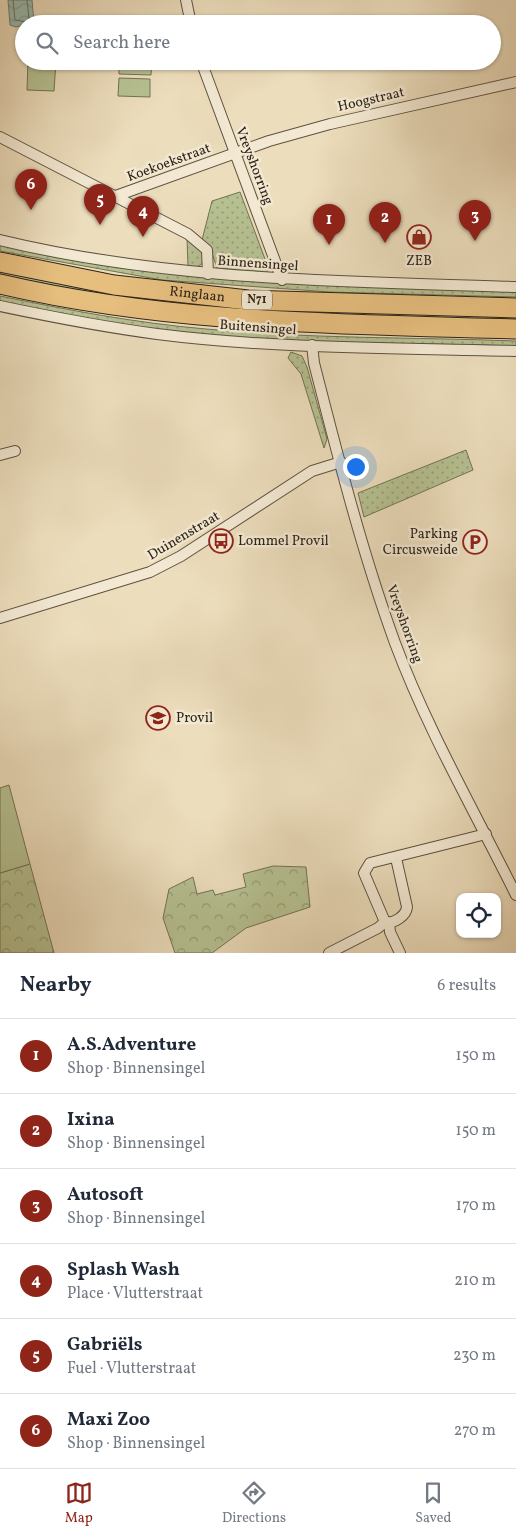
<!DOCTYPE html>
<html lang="en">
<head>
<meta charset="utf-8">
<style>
  :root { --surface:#fff; --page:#f6f6f7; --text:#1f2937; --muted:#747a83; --line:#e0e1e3; --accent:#8f2418 }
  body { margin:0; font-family:Vollkorn,serif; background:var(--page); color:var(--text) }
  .controls { position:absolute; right:15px; bottom:15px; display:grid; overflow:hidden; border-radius:10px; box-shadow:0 1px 4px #0004 }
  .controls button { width:45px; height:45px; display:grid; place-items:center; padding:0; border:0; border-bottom:1px solid var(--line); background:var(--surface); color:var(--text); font:25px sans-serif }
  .you { position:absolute; left:355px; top:466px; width:18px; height:18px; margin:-12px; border:4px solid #fff; border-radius:50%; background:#1a73e8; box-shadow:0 0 0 8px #1a73e833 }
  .badge { display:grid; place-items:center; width:32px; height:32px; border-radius:50%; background:var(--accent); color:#fff; font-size:16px; font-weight:700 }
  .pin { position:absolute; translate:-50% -41px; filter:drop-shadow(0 1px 2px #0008) }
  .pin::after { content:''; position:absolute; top:26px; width:18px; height:15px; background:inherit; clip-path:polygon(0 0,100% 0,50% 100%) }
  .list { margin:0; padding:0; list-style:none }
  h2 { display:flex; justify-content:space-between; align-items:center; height:65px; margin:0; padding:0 20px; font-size:21px }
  h2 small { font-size:16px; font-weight:400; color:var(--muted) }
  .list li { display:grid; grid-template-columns:32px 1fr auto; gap:15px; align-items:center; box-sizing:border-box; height:75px; padding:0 20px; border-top:1px solid var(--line) }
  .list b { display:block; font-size:19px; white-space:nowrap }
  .list p { margin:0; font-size:16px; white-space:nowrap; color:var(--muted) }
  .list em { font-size:16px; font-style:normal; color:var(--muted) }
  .icon { flex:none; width:28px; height:28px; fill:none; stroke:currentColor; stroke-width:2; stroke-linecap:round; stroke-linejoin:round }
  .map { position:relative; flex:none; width:516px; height:953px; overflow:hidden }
  .search { position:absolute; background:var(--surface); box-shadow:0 1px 4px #0004; left:15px; right:15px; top:15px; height:55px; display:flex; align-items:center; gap:12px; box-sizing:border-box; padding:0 18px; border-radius:28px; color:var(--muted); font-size:19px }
  .sheet { height:515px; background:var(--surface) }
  nav { display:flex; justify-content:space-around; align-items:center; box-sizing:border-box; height:70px; border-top:1px solid var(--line); background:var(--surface); font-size:14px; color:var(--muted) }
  nav a { display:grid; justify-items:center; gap:2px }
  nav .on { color:var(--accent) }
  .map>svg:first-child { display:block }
  .grass { fill:url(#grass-dots); stroke:#727255 }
  .forest { fill:url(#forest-crowns); stroke:#727255 }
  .pitch { fill:#b6c192; stroke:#727255 }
  .water { fill:url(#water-waves); stroke:#6e7f73 }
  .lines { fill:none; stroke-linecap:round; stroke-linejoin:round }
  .shore { stroke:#637064; stroke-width:1 }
  .street-casing { stroke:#5d5241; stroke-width:12 }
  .highway-casing { stroke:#2d2318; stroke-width:21 }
  .street { stroke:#f3e9d3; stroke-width:10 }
  .highway { stroke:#e6be7e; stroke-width:19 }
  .labels { text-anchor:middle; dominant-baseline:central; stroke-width:5; stroke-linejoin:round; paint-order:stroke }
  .shield { fill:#f3e9d3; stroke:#685e50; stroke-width:1 }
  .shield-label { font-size:12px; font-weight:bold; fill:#2d2318 }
  .street-label { font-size:14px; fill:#2d2318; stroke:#f3e9d3 }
  .poi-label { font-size:14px; fill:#2d2318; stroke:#f3e9d3; text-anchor:start }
</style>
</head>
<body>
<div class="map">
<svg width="516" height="953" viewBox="0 0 516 953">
  <defs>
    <pattern id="grass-dots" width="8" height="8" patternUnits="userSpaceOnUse" patternTransform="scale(1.25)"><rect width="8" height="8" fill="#b6c192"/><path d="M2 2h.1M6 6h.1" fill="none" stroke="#949c76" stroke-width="1.8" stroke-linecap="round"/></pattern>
    <pattern id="forest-crowns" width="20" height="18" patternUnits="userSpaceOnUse" patternTransform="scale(1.25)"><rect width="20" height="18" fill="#b6c192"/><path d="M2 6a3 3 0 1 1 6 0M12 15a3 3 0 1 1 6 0" fill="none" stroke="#949c76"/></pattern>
    <pattern id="water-waves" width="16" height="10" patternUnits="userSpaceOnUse" patternTransform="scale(1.25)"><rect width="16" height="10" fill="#99bcb0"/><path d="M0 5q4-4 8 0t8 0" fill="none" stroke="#84a197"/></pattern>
  </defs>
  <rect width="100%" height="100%" fill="#ecddbc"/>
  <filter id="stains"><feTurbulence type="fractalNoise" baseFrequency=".004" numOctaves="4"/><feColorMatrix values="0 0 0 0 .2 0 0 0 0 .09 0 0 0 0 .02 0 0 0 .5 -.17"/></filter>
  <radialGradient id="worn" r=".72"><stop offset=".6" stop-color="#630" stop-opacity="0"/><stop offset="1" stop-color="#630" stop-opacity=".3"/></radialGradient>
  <g class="grass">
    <polygon points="240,192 268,267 267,273 217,268 210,247 202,240 212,201"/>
    <polygon points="187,238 202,249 203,263 197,267 188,266"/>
    <path d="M0,244C170,286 342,286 516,291V297L330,292L162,280L0,251Z"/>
    <polygon points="0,268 48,279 516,314 516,323 296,317 106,297 0,277"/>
    <path d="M0,296C68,310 136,323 206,329C309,339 413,337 516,341V346C430,343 344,344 258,340C171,336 85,319 0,302Z"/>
    <polygon points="291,352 302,356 307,367 327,439 324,448 301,374 288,358"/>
    <polygon points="466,450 473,470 364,517 358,493"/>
  </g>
  <g class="forest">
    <polygon points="30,864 54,953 0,953 0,873"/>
    <polygon points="273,866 306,867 310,907 246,928 212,953 175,953 163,918 169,889 193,877 197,894 213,890 215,895 246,887 243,874"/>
  </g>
  <g class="pitch">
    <polygon points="28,61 56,61 54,91 27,90"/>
    <polygon points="119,61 152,61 151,75 119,74"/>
    <polygon points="119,78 150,79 150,97 118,96"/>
    <polygon points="9,785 30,864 0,873 0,788"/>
  </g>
  <polygon class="water" points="8,0 32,0 34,23 16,27 10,25"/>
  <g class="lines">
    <polyline class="shore" points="13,0 15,20 27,22 29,19 27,0"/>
    <g class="street-casing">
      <g id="street">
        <polyline points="186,0 191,24"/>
        <polyline points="201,61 282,280"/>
        <polyline points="0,137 188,234 207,250 208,274"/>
        <polyline points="113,197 269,141 330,124 516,82"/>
        <path d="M0,240C169,281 343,281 516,287"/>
        <path d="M0,306C52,317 104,327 157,334C275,349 396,348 516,351"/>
        <path d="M312,345L314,363C338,457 362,552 395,643C427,729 475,812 516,895"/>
        <polyline points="0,455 15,451"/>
        <polyline points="0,618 150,572 181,556 312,471 341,462"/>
        <path d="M396,858L407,907C406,916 394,924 385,922L364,873L370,863L486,834"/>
        <polyline points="389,923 390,932 400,953"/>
        <polyline points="329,953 378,928 385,922"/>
      </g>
    </g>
    <g class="highway-casing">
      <g id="highway">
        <path id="s1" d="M0,262L114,285L248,300L516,308"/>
        <path d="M0,284C170,324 343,324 516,329"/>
      </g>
    </g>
    <use href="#street" class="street"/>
    <use href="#highway" class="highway"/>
  </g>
  <defs>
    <g id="shop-ring" transform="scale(1.25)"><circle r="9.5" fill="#f3e9d3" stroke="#8f2418" stroke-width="1.5"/><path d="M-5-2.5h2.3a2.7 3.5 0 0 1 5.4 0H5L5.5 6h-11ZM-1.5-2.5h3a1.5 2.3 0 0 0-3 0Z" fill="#8f2418"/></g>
    <g id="bus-ring" transform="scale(1.25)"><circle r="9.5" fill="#f3e9d3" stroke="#8f2418" stroke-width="1.5"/><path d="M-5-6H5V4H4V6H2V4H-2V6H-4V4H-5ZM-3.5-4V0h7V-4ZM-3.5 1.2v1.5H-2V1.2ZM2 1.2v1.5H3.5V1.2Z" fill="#8f2418"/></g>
    <g id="parking-ring" transform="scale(1.25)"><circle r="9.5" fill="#f3e9d3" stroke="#8f2418" stroke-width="1.5"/><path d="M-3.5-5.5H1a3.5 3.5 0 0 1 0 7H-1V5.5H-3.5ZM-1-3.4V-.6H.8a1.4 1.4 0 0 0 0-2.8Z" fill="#8f2418"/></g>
    <g id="school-ring" transform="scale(1.25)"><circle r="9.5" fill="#f3e9d3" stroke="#8f2418" stroke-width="1.5"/><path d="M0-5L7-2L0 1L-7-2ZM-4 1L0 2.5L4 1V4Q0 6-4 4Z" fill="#8f2418"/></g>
  </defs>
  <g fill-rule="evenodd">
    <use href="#shop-ring" x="419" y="237"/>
    <use href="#bus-ring" x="221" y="541"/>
    <use href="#parking-ring" x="475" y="542"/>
    <use href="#school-ring" x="158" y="718"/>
  </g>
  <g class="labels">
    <rect class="shield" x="242" y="290.5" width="30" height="19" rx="4"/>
    <g class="shield-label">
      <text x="257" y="300">N71</text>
    </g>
    <g class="street-label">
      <text transform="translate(371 100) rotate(-13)">Hoogstraat</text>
      <text transform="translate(169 163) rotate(-20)">Koekoekstraat</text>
      <text transform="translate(254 166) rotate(69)">Vreyshorring</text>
      <text transform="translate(258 264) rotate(4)">Binnensingel</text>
      <text stroke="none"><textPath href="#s1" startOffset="200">Ringlaan</textPath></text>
      <text transform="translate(258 328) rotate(4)">Buitensingel</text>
      <text transform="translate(184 536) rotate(-31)">Duinenstraat</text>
      <text transform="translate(404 624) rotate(70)">Vreyshorring</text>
    </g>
    <g class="poi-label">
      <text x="419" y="261" text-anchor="middle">ZEB</text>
      <text x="458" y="534" text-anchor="end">Parking<tspan x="458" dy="16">Circusweide</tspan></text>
      <text x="238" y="541">Lommel Provil</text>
      <text x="176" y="718">Provil</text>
    </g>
  </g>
  <rect width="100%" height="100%" filter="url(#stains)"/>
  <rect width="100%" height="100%" fill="url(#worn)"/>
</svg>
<div class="controls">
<button><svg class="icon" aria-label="locate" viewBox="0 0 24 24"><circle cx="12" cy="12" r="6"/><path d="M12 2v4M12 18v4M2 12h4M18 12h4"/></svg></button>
</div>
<div class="you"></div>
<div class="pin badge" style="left:329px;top:245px">1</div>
<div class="pin badge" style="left:385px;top:243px">2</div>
<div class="pin badge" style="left:475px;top:241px">3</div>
<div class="pin badge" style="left:143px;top:237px">4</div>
<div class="pin badge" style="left:100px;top:225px">5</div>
<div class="pin badge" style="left:31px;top:210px">6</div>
<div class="search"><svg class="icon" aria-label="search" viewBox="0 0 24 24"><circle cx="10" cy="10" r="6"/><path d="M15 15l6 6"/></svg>Search here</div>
</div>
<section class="sheet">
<h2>Nearby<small>6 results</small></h2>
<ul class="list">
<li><span class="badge">1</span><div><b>A.S.Adventure</b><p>Shop · Binnensingel</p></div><em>150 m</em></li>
<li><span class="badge">2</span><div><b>Ixina</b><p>Shop · Binnensingel</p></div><em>150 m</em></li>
<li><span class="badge">3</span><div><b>Autosoft</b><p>Shop · Binnensingel</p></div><em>170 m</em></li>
<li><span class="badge">4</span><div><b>Splash Wash</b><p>Place · Vlutterstraat</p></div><em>210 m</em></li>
<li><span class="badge">5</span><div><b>Gabriëls</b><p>Fuel · Vlutterstraat</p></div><em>230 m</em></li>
<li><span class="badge">6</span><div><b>Maxi Zoo</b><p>Shop · Binnensingel</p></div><em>270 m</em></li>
</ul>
</section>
<nav>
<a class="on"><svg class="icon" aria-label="map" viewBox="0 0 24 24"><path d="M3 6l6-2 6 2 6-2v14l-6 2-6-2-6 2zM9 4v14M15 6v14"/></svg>Map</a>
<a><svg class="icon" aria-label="directions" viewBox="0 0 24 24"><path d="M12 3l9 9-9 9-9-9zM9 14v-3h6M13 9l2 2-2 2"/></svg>Directions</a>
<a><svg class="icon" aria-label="saved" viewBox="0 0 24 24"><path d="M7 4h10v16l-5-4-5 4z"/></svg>Saved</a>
</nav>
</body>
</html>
